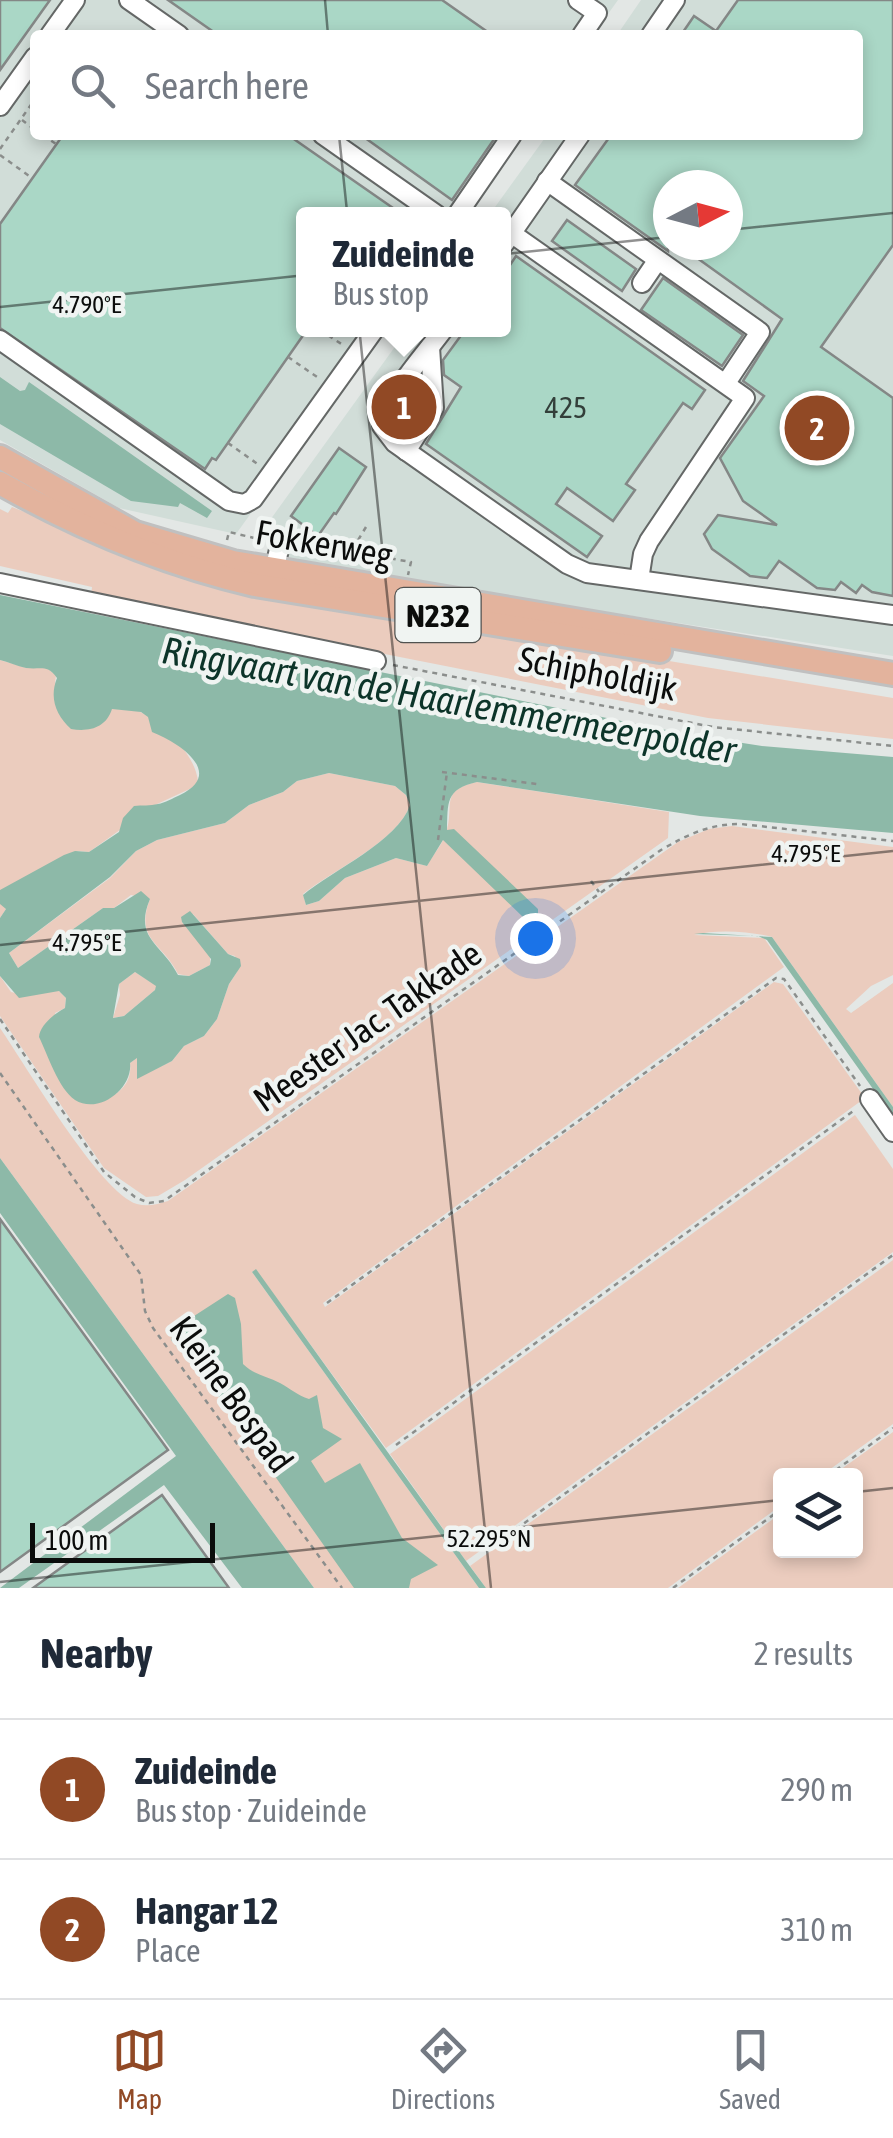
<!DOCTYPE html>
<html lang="en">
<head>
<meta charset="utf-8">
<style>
  :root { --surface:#fff; --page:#f2f2f3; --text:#1f2937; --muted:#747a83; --line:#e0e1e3; --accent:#914925 }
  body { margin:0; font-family:"Asap Condensed",sans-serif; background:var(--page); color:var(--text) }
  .controls { position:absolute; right:30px; bottom:30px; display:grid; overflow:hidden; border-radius:10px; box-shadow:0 5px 15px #0003 }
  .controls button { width:90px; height:90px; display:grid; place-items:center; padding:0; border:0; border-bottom:2px solid var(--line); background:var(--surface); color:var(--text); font:50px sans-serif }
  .compass { position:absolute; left:653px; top:170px; width:90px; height:90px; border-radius:50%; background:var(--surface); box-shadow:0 5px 15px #0003; rotate:84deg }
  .scale { position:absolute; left:30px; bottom:25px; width:185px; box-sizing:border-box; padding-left:10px; border:5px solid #0b0c0b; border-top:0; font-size:28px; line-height:35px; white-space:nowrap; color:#0b0c0b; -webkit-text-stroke:8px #f0f4f2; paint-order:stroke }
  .you { position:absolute; left:535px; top:938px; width:35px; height:35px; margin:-25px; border:8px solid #fff; border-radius:50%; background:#1a73e8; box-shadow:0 0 0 15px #1a73e833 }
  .badge { display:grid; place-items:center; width:65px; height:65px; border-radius:50%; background:var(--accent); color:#fff; font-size:32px; font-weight:700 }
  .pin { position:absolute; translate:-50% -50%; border:5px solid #fff; box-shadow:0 2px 10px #0006 }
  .popup { position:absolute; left:296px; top:207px; width:215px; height:130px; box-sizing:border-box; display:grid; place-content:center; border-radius:10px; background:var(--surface); filter:drop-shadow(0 2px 8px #0005); font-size:32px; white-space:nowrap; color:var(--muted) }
  .popup b { font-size:38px; color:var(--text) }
  .popup::after { content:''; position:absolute; left:50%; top:100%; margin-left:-20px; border:20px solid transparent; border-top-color:var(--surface) }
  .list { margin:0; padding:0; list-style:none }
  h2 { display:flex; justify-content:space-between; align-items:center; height:130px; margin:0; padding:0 40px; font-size:42px }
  h2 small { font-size:32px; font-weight:400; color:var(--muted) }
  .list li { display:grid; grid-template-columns:65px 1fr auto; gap:30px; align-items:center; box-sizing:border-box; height:140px; padding:0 40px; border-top:2px solid var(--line) }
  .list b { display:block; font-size:38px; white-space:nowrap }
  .list p { margin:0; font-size:32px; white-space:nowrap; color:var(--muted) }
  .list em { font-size:32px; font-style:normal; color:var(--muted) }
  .icon { flex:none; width:55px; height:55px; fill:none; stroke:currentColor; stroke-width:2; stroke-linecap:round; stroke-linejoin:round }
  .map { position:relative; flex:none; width:893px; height:1588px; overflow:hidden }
  .search { position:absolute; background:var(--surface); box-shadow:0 5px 15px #0003; left:30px; right:30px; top:30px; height:110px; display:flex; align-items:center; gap:25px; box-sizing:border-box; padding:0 35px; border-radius:10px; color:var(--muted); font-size:38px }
  .sheet { height:410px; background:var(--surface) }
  nav { display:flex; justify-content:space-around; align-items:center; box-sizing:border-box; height:140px; border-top:2px solid var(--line); background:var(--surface); font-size:28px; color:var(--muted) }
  nav a { display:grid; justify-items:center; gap:5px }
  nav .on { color:var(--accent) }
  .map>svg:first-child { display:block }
  .built { fill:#d1ddd8; fill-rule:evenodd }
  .green { fill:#ebccbe }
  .water { fill:#8db9a8; fill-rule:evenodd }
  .building { fill:#aad7c6; stroke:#848786; stroke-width:2.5 }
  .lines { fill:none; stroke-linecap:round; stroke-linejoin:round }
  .minor-casing { stroke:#656867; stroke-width:22 }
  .major-casing { stroke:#c0c0c0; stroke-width:28 }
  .path { stroke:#8b8e8c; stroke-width:2.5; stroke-dasharray:5 5; stroke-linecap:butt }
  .minor { stroke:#fff; stroke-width:18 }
  .major { stroke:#e3b39d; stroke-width:22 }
  .ticks { fill:none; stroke:#0b0c0b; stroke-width:2.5; stroke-opacity:0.45 }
  .labels { text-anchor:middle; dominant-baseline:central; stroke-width:9; stroke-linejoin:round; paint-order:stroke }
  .number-label { font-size:30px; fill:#333f3a }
  .shield { fill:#f0f4f2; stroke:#505250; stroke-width:2.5 }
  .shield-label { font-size:32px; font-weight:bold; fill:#0b0c0b }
  .street-label { font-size:35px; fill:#0b0c0b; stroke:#f0f4f2 }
  .water-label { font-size:38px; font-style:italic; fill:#0c3429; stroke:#f0f4f2 }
  .ticks-label { font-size:25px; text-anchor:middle; fill:#0b0c0b; stroke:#f0f4f2; stroke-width:9; stroke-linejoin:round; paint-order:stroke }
</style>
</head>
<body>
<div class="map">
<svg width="893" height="1588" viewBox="0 0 893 1588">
  <rect width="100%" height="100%" fill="#e3e7e5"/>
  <g class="built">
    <polygon points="0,0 618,0 593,35 35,35 35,135 522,135 465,214 304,215 304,330 383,330 236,534 119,508 0,440"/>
    <path d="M641,0H893V656L269,560L280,543L260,534L407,330H504V215L490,214L547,135H858V35H617ZM668,185H728V245H668Z"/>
  </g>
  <g class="green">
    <polygon points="12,507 93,539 246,591 893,698 893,739 708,718 91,596 92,587 0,566 0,509 8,513"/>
    <path d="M0,660L27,668H47L56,675L55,683C77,691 129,704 146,715C168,729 196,756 198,782L194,787L155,805L89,852L78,851L4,905L6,909L0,918Z"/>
    <path d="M329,773L395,786L406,795L410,805C398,841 333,870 303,894L306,905L319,901L345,878L396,858L427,866C433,854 444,843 447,830C454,804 440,790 477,782L669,812L668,838L185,1180L158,1196L146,1197L104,1168L0,1016V976L11,992C37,999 37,990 59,991L66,998L65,1008L55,1013L90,1104C112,1099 133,1088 130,1063L138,1057L137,1078L172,1061L184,1046L204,1036L217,1019L229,984L237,972L235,956L228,954L193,914L182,922L210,954V965L189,976L178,974C163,943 134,940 150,899L131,895L114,908H103L18,968L9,953L110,878L136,851L157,840L225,823L249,805L283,792L297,781Z"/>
    <path d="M732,826L893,847V975L871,986L846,1009L851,1013L893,983V1107L772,937C750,931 716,929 694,935L764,938L784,967L323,1303L325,1307L774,982L783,984L865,1098L386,1448L256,1270L252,1272L479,1588H314L0,1158V1028C25,1064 100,1193 137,1204C148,1207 158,1204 168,1201L678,842L709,829Z"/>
    <polygon points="135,972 157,986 155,990 124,1016 113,1018 120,995 119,984"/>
    <polygon points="855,1115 893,1169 893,1252 466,1561 390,1454"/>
    <polygon points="893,1260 893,1424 822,1475 780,1476 780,1506 668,1588 486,1588 470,1566"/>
    <polygon points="893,1432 893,1588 678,1588 780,1514 780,1550 856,1550 856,1476 833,1475"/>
  </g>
  <g class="water">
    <polygon points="0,377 20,391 25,390 29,382 212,511 207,518 180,503 178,507 131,501 0,424"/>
    <path d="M0,595L691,735L762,746L893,757V833L700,816L477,782C445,789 448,803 447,830L454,829L538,909V917L532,922L524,918L443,840L427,866L396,858L345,878L319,901L306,905L303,895C333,870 398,841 410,805L406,795L395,786L329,773L297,781L283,792L249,805L225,823L157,840L136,851L110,877L9,953L18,968L103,908H114L141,891L150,899C133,939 163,944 178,975L189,976L210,965L211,959L182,922L181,917L190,911L228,954L240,959L241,966L229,984L217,1019L204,1036L184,1046L172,1061L137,1079V1058L130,1063C133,1088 99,1115 75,1100C58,1088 48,1055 39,1037C40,1025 54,1014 65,1008L66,998L59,991L19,998L0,976V918L6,909L0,904V890L64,855L75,851L89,852L119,832L123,818L134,806C142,805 150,806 158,804C165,803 173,798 180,795C226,773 178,742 152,732L148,717L141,712L112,709C106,728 89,732 71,729C56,715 49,698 57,678C47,664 41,670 26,668C17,666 8,662 0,660ZM135,972L156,986L155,990L124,1016L113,1018L119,984Z"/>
    <polygon points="703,933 772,937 893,1107 893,1117 767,940 758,936 694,934"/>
    <polygon points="0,1158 314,1588 242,1588 164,1485 19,1588 0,1588 176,1456 0,1213"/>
    <polygon points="256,1269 466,1561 486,1588 479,1588 252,1272"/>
    <path d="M228,1294L235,1298L241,1324L243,1364C254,1375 266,1376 280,1383C291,1389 297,1395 309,1399L317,1395L323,1428L342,1439L311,1461L325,1483L360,1463L402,1538L438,1565L411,1579L409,1588H354L209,1383L171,1340L174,1329Z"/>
  </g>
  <g class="building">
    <polygon points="0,0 50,0 0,70"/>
    <polygon points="168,0 442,0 492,35 218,35"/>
    <polygon points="738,0 893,0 893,245 821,347 893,398 893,596 872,592 862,585 856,593 841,582 835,590 817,588 779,561 767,578 750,576 712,549 704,534 718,515 777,525 743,501 720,458 764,396 743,381 782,319 679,245 728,245 728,185 668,185 668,251 575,185 611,135 858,135 858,35 681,35 694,16 716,31"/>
    <polygon points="63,135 288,135 393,208 388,214 304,214 304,334 216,460 212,458 205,469 0,328 0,224"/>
    <polygon points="361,135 497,135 452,200"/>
    <polygon points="567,220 636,269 622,291 552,241"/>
    <polygon points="516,256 705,390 692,409 683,403 626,484 635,490 613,521 567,488 556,504 602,536 587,557 426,444 461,387 444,375 443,360 465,330 504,330 504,274"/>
    <polygon points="663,278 743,335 722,366 641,310"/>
    <polygon points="339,448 366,467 336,514 334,513 318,536 291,516"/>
    <polygon points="0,1219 168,1450 0,1572"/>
    <polygon points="162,1495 229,1588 33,1588"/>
  </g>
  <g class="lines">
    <g class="minor-casing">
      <g id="minor">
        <polyline points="129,0 179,35"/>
        <polyline points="578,0 597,13 582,35"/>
        <polyline points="50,35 75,0"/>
        <polyline points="651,35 675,0"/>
        <polyline points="0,106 35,57"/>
        <polyline points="323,135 437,215"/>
        <polyline points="547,181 760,332 726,383"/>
        <polyline points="457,215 512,135"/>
        <polyline points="511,233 745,398 649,541 643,554 639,580"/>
        <polyline points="504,244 580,135"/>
        <polyline points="642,283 657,261"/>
        <path d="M443,330C424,356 387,395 382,426L395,443L567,564L587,573L893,615"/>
        <polyline points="0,340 229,501 244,504 253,499 374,330"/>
        <polyline points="406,451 434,408 430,347"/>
        <polyline points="274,571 281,541"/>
        <polyline points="0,583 376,661"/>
        <polyline points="870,1099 893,1132"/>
      </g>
    </g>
    <g class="major-casing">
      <g id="major">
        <polyline points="0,457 135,533 233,562 893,674"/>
        <path d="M0,483C81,529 164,564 255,585L660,651"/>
      </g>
    </g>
    <g class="path">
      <polyline points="22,120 35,130"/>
      <polyline points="43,135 56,144"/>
      <polyline points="0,149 35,99"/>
      <polyline points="0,155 32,178"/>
      <polyline points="320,330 343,345"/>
      <polyline points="288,357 320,379"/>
      <polyline points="228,443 259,465"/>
      <polyline points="366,527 355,545 371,555 411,562 408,575"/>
      <polyline points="227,540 229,532 267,541"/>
      <polyline points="393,665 713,727 893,746"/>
      <polyline points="442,772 537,784"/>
      <polyline points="438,840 447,772"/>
      <polyline points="591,881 599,892"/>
      <path d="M0,1019L104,1172L135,1197L149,1203L164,1201L661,850C689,834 709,824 741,824L893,841"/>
      <polyline points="0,1073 141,1275 145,1311 153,1328 342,1588"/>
      <polyline points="327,1303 776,978 784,979 860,1086"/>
      <polyline points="396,1445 856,1109"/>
      <polyline points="828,1476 893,1428"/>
      <polyline points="508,1535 893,1255"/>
      <polyline points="673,1588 780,1510"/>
    </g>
    <use href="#minor" class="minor"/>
    <use href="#major" class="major"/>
  </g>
  <path class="ticks" d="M325,0L328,35M339,135L491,1588M728,230L893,213M0,307L668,237M0,945L893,851M856,1492L893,1488M0,1582L780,1500"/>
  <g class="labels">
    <g class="number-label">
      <text x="566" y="407">425</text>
    </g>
    <rect class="shield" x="395.5" y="588" width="85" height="54" rx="8"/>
    <g class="shield-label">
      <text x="438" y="615">N232</text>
    </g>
    <g class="street-label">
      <text transform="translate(324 543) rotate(10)">Fokkerweg</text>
      <text transform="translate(598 673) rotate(11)">Schipholdijk</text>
      <text transform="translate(367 1026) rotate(-35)">Meester Jac. Takkade</text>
      <text transform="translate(232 1394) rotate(54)">Kleine Bospad</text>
    </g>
    <g class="water-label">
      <text transform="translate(449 700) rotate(10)">Ringvaart van de Haarlemmermeerpolder</text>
    </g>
  </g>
  <g class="ticks-label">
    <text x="87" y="313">4.790°E</text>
    <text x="806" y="862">4.795°E</text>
    <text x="87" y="951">4.795°E</text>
    <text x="489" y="1547">52.295°N</text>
  </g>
</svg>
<div class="controls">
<button><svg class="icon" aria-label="layers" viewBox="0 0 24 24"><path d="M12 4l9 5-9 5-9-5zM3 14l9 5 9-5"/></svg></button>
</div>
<svg class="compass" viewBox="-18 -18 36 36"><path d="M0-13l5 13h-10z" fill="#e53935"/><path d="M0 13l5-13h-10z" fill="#747a83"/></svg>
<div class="scale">100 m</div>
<div class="you"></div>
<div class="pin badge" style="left:404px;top:407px">1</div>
<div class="popup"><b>Zuideinde</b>Bus stop</div>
<div class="pin badge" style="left:817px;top:428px">2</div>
<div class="search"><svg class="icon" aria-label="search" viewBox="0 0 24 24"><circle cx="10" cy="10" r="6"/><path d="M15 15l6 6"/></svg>Search here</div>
</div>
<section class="sheet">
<h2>Nearby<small>2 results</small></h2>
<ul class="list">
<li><span class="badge">1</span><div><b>Zuideinde</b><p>Bus stop · Zuideinde</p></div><em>290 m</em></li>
<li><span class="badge">2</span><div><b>Hangar 12</b><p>Place</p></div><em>310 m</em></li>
</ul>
</section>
<nav>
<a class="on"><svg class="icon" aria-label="map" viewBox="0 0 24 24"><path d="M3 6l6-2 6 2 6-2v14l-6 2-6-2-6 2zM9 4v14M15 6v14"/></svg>Map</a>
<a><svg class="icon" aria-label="directions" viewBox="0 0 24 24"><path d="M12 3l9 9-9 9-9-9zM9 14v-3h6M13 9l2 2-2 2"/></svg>Directions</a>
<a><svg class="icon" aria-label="saved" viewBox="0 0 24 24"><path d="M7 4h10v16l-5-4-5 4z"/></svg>Saved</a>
</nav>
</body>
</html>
